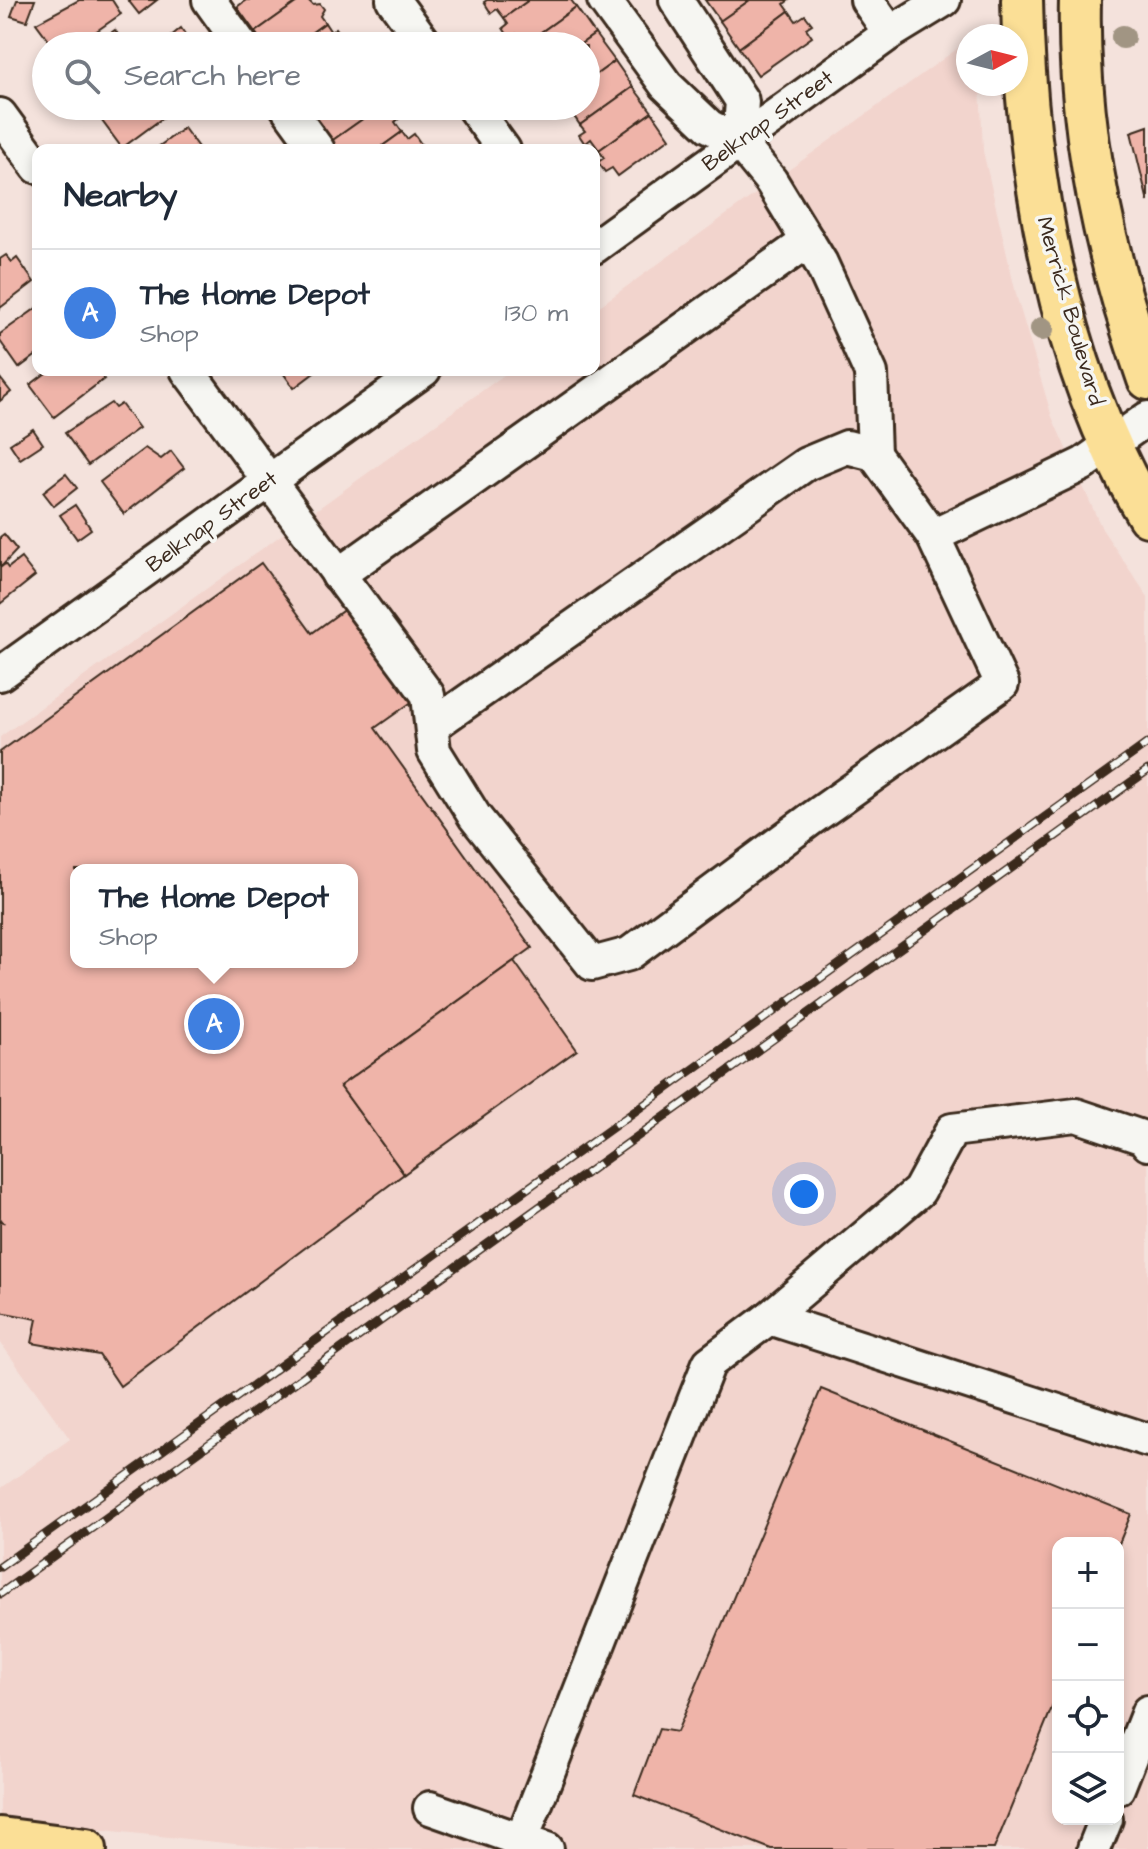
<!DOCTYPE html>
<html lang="en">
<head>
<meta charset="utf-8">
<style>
  :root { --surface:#fff; --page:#f2f2f3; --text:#1f2937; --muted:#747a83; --line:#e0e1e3; --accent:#3b2a1e }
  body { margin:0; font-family:"Architects Daughter",sans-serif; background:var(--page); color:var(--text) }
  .controls { position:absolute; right:24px; bottom:24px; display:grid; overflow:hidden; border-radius:16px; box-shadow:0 4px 12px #0003 }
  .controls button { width:72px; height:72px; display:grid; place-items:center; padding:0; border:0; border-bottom:2px solid var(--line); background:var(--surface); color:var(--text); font:40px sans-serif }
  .compass { position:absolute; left:956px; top:24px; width:72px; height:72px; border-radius:50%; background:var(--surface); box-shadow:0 4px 12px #0003; rotate:83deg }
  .you { position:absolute; left:804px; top:1194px; width:28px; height:28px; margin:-20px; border:6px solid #fff; border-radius:50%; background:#1a73e8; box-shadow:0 0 0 12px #1a73e833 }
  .badge { display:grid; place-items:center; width:52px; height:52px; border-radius:50%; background:var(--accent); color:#fff; font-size:26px; font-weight:700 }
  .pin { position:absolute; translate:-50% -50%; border:4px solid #fff; box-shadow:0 2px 8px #0006 }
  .popup { position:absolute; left:70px; top:864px; width:288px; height:104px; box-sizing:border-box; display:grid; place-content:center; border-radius:16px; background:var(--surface); filter:drop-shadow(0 2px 6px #0005); font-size:26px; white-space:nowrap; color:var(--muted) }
  .popup b { font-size:30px; color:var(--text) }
  .popup::after { content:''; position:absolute; left:50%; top:100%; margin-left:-16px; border:16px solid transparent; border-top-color:var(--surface) }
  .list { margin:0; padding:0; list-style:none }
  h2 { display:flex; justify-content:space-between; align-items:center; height:104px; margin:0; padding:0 32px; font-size:34px }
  h2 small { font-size:26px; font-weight:400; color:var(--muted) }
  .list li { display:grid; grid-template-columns:52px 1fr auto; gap:24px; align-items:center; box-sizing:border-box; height:128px; padding:0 32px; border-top:2px solid var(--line) }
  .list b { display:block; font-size:30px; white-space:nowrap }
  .list p { margin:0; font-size:26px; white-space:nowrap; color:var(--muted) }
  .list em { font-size:26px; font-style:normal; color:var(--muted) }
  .icon { flex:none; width:44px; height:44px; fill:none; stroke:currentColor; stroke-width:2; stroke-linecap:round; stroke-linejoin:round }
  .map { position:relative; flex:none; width:1148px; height:1849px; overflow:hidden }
  .search { position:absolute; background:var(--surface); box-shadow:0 4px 12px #0003; left:32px; top:32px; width:568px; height:88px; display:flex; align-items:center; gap:20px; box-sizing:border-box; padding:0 28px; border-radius:44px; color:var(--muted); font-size:30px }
  .panel { position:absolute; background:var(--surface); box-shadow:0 4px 12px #0003; left:32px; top:144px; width:568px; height:232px; border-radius:16px }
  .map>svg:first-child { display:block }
  .built { fill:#f2d4cd; fill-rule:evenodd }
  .building { fill:#efb4a9; stroke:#3b2a1e; stroke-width:2; fill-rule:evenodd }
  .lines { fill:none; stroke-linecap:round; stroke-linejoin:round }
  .minor-casing { stroke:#3b2a1e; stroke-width:38 }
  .major-casing { stroke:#3b2a1e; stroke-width:46 }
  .minor { stroke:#f6f6f2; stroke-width:32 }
  .major { stroke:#fbdf96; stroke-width:40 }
  .rail-casing { stroke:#3b2a1e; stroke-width:9 }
  .rail { stroke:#f6f6f2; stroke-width:6; stroke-dasharray:18; stroke-linecap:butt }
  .tree { fill:#a19583 }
  .labels { text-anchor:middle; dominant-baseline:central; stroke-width:7; stroke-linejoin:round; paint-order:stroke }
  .street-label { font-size:22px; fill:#3b2a1e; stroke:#f6f6f2 }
</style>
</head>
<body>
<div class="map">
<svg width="1148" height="1849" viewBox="0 0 1148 1849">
  <rect width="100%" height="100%" fill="#f4e2dc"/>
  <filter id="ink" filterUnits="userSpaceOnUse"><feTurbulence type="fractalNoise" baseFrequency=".0125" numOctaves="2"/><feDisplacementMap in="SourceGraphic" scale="16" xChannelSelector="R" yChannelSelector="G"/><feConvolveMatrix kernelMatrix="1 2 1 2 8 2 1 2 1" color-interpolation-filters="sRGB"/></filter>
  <g filter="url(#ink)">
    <path class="built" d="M968,41V84H980L983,151L1017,298L1052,417L1102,529L1148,597V1849H282L0,1819V1489L70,1439L0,1342V737L511,370H594V310ZM76,870H352V962H76ZM1058,1543H1118V1819H1058Z"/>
    <g class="building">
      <polygon points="17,0 35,0 27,21 11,16"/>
      <polygon points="79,0 112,0 121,14 75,46 53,46 36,23"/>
      <polygon points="128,0 157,0 139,14"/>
      <polygon points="246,0 300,0 255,32 237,7"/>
      <polygon points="300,0 308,0 313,5 320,4 324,9 320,16 325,23 293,46 265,46 255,32"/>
      <polygon points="487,0 529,0 504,18 497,9 491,13 484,2"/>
      <polygon points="529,0 571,0 576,7 523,45 516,34 510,39 503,28 508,24 504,18"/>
      <polygon points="705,0 750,0 720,21"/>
      <polygon points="750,0 789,0 784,4 789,11 739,48 720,21"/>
      <polygon points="576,7 595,34 578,46 523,45"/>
      <polygon points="789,11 796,21 805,15 812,24 806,28 812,37 758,75 739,48"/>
      <polygon points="325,23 331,32 336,28 343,38 338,42 341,46 293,46"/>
      <polygon points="181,28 190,42 185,46 159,46"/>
      <polygon points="115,30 126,46 93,46"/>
      <polygon points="595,34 615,61 586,82 586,46 578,46"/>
      <polygon points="615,61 633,87 580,125 573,115 565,117 561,112 564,106 586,106 586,82"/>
      <polygon points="633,87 652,112 599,150 591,139 585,144 579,135 585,131 580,125"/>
      <polygon points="114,106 168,106 172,111 122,148 102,121 108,117 104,113"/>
      <polygon points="324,106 381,106 332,141 313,114"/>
      <polygon points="381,106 388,111 394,106 402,116 395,122 402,132 377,150 336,150 330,142"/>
      <polygon points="652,112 670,138 618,176 612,168 605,172 598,162 604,158 599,150"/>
      <polygon points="1148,126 1148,202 1131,132"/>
      <polygon points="184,128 200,150 154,150"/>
      <polygon points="402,132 407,139 414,134 421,144 415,150 377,150"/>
      <polygon points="6,255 12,262 17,258 34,282 0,308 0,259"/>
      <polygon points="38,307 38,354 19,368 0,341 0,334"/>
      <polygon points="50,370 97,370 104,379 54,417 30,385"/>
      <polygon points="281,370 318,370 294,388"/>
      <polygon points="0,378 11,392 0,401"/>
      <polygon points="111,403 115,408 121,404 139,428 88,465 65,433"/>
      <polygon points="33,429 43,444 20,459 10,444"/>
      <polygon points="145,448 161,459 171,451 184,468 124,514 100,482"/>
      <polygon points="66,474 77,488 54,506 43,492"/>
      <polygon points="75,505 91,529 77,539 60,515"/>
      <polygon points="4,534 17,550 0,568 0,537"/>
      <polygon points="21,558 35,576 0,604 0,568 5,564 8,568"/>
      <path d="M261,563L312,633L356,601L423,694L375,728L532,948L340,1086L404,1174L120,1386L99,1355L32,1343L37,1319L0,1312V1221L3,1222L0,1218V752ZM76,870H352V962H76Z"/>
      <polygon points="514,961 577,1050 404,1174 340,1086"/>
      <polygon points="821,1389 1131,1514 1118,1546 1118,1543 1058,1543 1058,1693 994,1849 771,1849 634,1795 659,1729 677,1732"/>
    </g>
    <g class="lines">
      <g class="minor-casing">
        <g id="minor">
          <polyline points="209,0 242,46"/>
          <polyline points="393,0 427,46"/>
          <polyline points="604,0 666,85 709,126 739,142 771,181 821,263 871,373 874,454"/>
          <polyline points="676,0 742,101 739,142"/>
          <polyline points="867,0 890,33"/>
          <polyline points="286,106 318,150"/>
          <polyline points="472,106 504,150"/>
          <polyline points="0,115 38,167"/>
          <polyline points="594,247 890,33 944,0"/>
          <polyline points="187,370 428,695 434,751 475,817 592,964 629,954 811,819 1002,684 933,536"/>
          <polyline points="338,575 808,241"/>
          <polyline points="0,674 424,370"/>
          <polyline points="432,726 806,464 847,447 874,454 933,536 1083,464 1148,418"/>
          <polyline points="769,1318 919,1191 952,1130 1076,1115 1144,1138 1148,1144"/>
          <polyline points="1118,1788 1148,1712"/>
          <polyline points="430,1808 547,1849"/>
          <polyline points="518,1849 709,1363 769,1318 1148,1440"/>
          <polyline points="1094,1849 1106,1819"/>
        </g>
      </g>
      <g class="major-casing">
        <g id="major">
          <path d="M1022,0C1025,170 1058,368 1148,516"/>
          <path d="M1080,0C1077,130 1105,257 1148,379"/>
          <polyline points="0,1838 86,1849"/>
        </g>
      </g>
      <use href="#minor" class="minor"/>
      <use href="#major" class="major"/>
      <g class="rail-casing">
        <g id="rail">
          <polyline points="0,1567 1148,743"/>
          <polyline points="0,1594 1148,770"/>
        </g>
      </g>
      <use href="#rail" class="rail"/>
    </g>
    <g class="tree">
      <circle cx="1123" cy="37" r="12"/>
      <circle cx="1042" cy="329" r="12"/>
    </g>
  </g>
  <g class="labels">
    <g class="street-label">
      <text transform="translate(768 121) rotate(-36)">Belknap Street</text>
      <text transform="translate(1070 311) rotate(74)">Merrick Boulevard</text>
      <text transform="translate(212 522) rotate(-36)">Belknap Street</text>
    </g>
  </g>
</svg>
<div class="controls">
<button>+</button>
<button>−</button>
<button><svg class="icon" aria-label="locate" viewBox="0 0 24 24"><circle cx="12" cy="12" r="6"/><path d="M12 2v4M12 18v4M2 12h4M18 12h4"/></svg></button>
<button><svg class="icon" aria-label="layers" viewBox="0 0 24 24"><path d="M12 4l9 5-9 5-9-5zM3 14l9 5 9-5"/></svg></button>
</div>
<svg class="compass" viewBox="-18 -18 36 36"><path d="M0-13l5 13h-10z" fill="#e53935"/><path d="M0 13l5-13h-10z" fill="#747a83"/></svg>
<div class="you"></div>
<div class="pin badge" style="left:214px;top:1024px;background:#3f7fe0">A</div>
<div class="popup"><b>The Home Depot</b>Shop</div>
<div class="search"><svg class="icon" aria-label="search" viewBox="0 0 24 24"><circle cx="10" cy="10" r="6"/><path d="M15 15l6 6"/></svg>Search here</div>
<section class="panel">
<h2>Nearby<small></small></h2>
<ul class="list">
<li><span class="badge" style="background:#3f7fe0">A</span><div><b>The Home Depot</b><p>Shop</p></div><em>130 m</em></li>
</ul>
</section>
</div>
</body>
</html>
